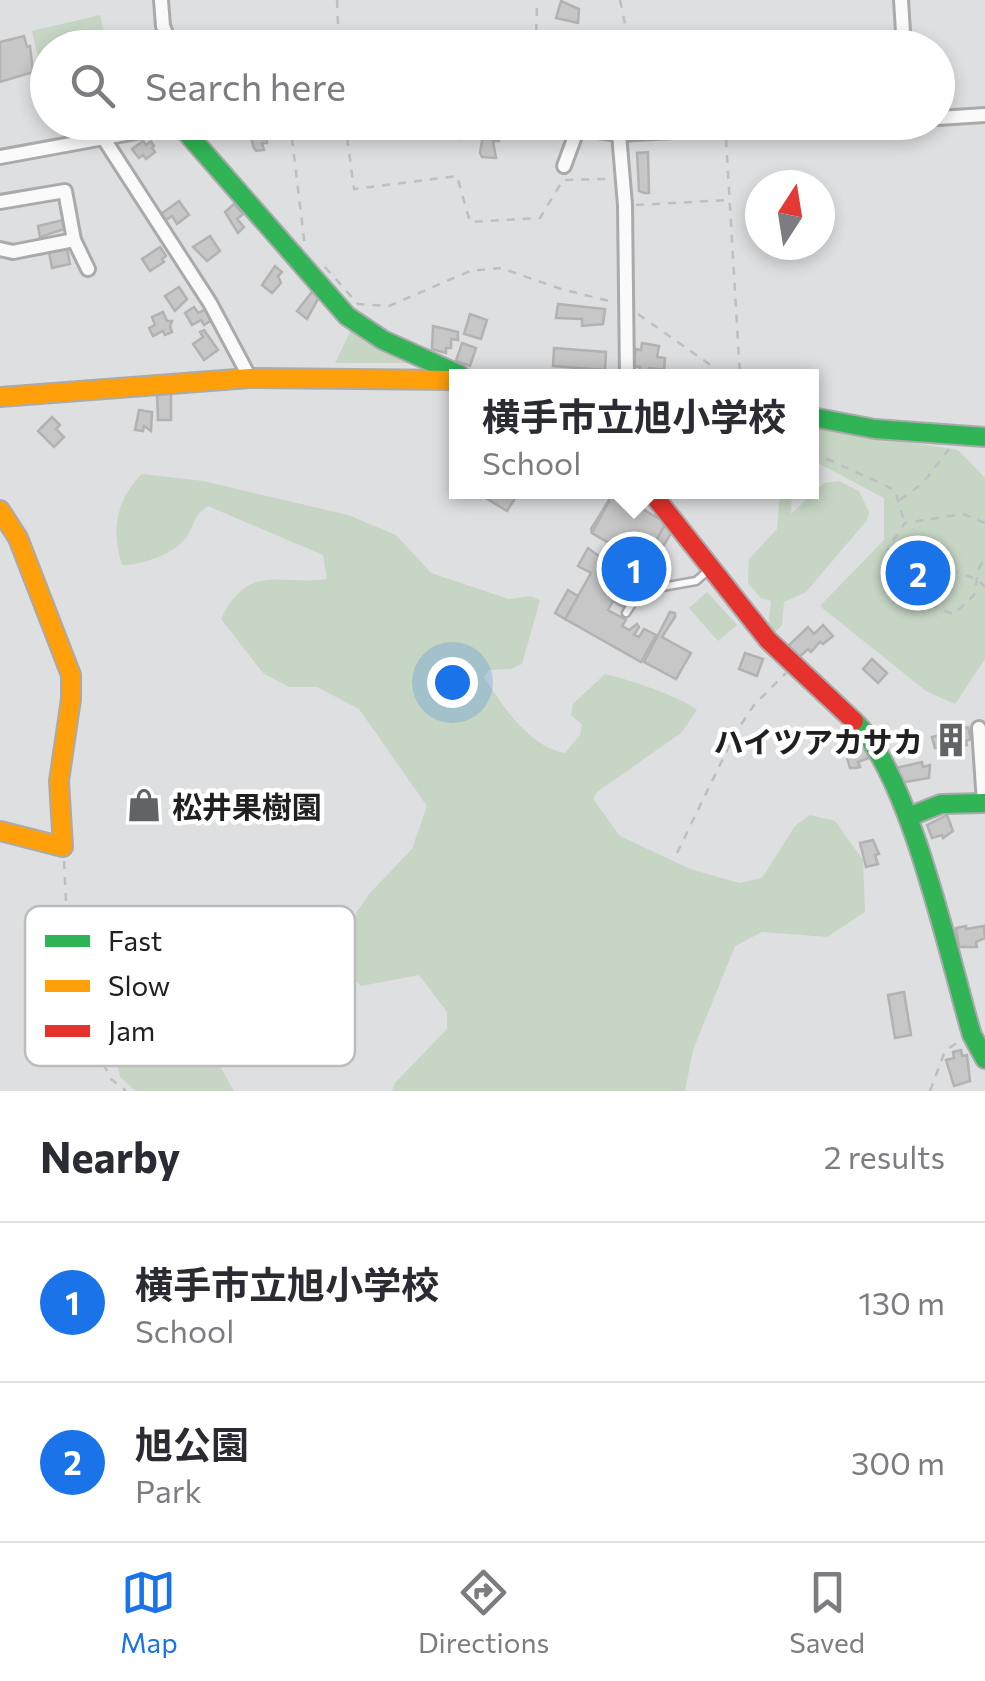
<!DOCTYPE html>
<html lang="en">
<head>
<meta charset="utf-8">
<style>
  :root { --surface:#fff; --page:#f2f2f3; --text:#2b2b33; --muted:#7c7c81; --line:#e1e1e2; --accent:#1a73e8 }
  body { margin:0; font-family:Commissioner,"Noto Sans JP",sans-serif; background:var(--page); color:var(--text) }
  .compass { position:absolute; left:745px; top:170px; width:90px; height:90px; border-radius:50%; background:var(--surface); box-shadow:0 5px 15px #0003; rotate:12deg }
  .you { position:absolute; left:452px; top:682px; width:35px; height:35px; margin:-25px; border:8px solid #fff; border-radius:50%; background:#1a73e8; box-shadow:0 0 0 15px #1a73e833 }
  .badge { display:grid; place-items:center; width:65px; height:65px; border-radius:50%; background:var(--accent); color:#fff; font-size:32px; font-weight:700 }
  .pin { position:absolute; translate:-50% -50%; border:5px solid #fff; box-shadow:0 2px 10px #0006 }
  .popup { position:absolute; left:449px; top:369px; width:370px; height:130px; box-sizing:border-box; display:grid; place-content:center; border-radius:0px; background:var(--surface); filter:drop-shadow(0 2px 8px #0005); font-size:32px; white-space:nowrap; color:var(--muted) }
  .popup b { font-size:38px; color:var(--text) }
  .popup::after { content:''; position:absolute; left:50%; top:100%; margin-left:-20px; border:20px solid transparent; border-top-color:var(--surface) }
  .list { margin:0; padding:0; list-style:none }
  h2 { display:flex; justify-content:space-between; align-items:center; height:130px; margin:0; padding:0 40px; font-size:42px }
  h2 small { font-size:32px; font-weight:400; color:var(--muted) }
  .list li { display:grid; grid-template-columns:65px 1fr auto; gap:30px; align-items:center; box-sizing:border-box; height:160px; padding:0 40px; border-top:2px solid var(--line) }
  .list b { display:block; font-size:38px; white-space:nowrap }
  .list p { margin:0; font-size:32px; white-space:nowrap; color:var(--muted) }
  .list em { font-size:32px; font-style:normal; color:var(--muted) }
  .icon { flex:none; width:55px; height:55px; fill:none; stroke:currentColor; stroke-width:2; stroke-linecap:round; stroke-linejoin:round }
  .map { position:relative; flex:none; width:985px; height:1091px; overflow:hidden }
  .search { position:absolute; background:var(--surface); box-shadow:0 5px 15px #0003; left:30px; right:30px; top:30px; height:110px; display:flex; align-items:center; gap:25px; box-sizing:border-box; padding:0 35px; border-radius:55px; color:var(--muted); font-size:38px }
  .sheet { height:450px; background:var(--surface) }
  nav { display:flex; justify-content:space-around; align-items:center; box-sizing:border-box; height:140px; border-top:2px solid var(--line); background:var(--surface); font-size:28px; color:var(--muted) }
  nav a { display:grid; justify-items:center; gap:5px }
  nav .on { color:var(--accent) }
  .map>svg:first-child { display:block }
  .green { fill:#c6d5c4 }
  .building { fill:#c7c7c7; stroke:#b3b2b3; stroke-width:2.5 }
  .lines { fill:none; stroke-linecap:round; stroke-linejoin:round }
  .lane-casing { stroke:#aaaaac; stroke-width:11 }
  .street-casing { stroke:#aaaaac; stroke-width:18 }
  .fast-casing { stroke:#aaaaac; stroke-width:22 }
  .slow-casing { stroke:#aaaaac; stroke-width:22 }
  .jam-casing { stroke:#aaaaac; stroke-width:22 }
  .path { stroke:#bebfc0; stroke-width:2.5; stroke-dasharray:8 8; stroke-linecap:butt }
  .lane { stroke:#fafafa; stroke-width:6 }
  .street { stroke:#fafafa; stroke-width:12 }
  .fast { stroke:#30b455; stroke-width:18 }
  .slow { stroke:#ff9f0a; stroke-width:18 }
  .jam { stroke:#e5322d; stroke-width:18 }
  .labels { text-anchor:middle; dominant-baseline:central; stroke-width:9; stroke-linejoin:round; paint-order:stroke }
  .poi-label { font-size:30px; font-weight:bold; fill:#202021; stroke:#fff; text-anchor:end }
  .key { fill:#fff; stroke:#bcbcbc; stroke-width:2.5 }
  .key-label { font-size:28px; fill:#202021 }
</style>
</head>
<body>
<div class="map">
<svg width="985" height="1091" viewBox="0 0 985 1091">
  <rect width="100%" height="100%" fill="#dedfe1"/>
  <g class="green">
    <polygon points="100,15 107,47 48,48 47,68 41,70 32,31"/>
    <polygon points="351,330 421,363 335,363"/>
    <polygon points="812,426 958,450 985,478 985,659 955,704 926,691 820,606 884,540 884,498 812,460"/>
    <path d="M142,474L203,481L348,515L396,535L431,573L509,599L530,596L540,600L522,664L511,669L489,670L484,677C503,706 528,746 565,753L580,735L582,725L571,715L573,704L605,674C625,678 684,698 697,710L681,733L597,792L593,799L620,836L690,869L739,883L762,878L795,826L810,815L835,821L863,860L865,912L827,937L762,932L735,946L693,1050L685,1091H392L395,1083L447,1029V1012L419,975L361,986L351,976L356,913L370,893L412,849L427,806L359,709L317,687H289L263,673L221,619C249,561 280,586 327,579L323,555L208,506C190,518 196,527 184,540C174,554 138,566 122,565C111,531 116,499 142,474Z"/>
    <polygon points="839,481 859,491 869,512 867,520 806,592 784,602 782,625 774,634 768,630 771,601 761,598 748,583 749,559 777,529 780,492 792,492 791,514 824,483"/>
    <polygon points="707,592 737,625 718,641 689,608"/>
    <polygon points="189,1024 201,1032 234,1091 136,1091 120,1077 118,1067 172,1027"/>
  </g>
  <g class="building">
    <polygon points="561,1 579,9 578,23 556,18"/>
    <polygon points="24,36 27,47 30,46 33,72 0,82 0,42"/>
    <polygon points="249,122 266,122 267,143 262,143 264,150 256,151 253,146"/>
    <polygon points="436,122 463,122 459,139 438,135 439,132 434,130"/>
    <polygon points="485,123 500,124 499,141 493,141 496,158 482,157 480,153"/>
    <polygon points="143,141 146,145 151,141 154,146 152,148 155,152 146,159 143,155 139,158 132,149"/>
    <polygon points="648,152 649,193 644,193 639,191 637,153"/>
    <polygon points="179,201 189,215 177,224 172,216 166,220 161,214"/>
    <polygon points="234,204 243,214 237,219 244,227 238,233 225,212"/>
    <polygon points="63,220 65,229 40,237 38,226"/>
    <polygon points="210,236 220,251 207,261 193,247"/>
    <polygon points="160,247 166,256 162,259 164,262 150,271 142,259"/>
    <polygon points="67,249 70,264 52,268 49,252"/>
    <polygon points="275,266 282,272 278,276 281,283 272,293 262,285"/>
    <polygon points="179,287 187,299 175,311 165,296"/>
    <polygon points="312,292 319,297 307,319 297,311"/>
    <polygon points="558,304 605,309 603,324 582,326 582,319 556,318"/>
    <polygon points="194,307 198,313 206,309 212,320 204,325 201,320 192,325 185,313"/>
    <polygon points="163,312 167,321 172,321 170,326 172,332 165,335 163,331 153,336 149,328 155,325 152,317"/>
    <polygon points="470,314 487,320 481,339 464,334"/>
    <polygon points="433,326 458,332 458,340 451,339 451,348 446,348 446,353 432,349"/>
    <polygon points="204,330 218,350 204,360 193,344 203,337 200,332"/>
    <polygon points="462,343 476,348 470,366 456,361"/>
    <polygon points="642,343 659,346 657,357 665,358 664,370 649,368 648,374 639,373 640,367 633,366 636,349 641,350"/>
    <polygon points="554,348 606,352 605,370 553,366"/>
    <polygon points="157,393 171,393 171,420 158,420"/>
    <polygon points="139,410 152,412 151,431 144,426 143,431 135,430"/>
    <polygon points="52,417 60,425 56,429 64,437 54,447 38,431"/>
    <polygon points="488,492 507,492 516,497 507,511 484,497"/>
    <polygon points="614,492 673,530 646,575 619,562 618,564 626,569 623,575 637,584 624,607 613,601 608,610 626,620 622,626 629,630 637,624 639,627 634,635 639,637 644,629 656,635 641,662 565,619 591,573 578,566 588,548 611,565 620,549 592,533 591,529"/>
    <polygon points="614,492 666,523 643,563 592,533"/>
    <polygon points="568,590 578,596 565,619 555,613"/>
    <polygon points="670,612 675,613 675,617 662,637 691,653 676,679 644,662"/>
    <polygon points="823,625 833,636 823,644 820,642 811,652 808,649 797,659 787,647 808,627 814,634"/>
    <polygon points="745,653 763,659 757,676 739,669"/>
    <polygon points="872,659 887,673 878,683 863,669"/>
    <polygon points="968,727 971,739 966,741 967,745 962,746 961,743 948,746 949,750 943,752 941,747 935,748 932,737"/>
    <polygon points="850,745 852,750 865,746 869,758 858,762 860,767 855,768 850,768 844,747"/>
    <polygon points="922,762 923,767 930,765 929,778 899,783 896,768"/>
    <polygon points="947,815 953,831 943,838 942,835 932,838 927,825"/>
    <polygon points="873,840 879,854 875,855 878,864 866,867 860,843"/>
    <polygon points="966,926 966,929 984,926 985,938 976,942 977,947 959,947 956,928"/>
    <polygon points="904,992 911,1035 895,1038 888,995"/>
    <polygon points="961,1050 962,1056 967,1055 970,1081 954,1086 946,1060 954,1058 953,1052"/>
  </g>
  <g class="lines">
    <g class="lane-casing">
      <polyline id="lane" points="626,613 639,593 645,590 696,581 711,568"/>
    </g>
    <g class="street-casing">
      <g id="street">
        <polyline points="161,0 163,26 172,48"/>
        <polyline points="901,0 904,48"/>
        <polyline points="938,118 985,115"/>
        <polyline points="535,122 619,134 834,122"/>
        <polyline points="619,134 625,205 627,376"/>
        <polyline points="104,139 210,303 250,378"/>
        <polyline points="0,157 191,122"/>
        <polyline points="564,166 578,128"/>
        <polyline points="0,202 65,191 74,240 88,269"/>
        <polyline points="0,249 13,252 74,240"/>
        <polyline points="979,728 984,803"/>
      </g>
    </g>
    <g class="fast-casing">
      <g id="fast">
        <polyline points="180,125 347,316 383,340 460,375"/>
        <polyline points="812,417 875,429 985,437"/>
        <path d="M854,721C910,773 949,957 972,1035L985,1059"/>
        <polyline points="908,817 941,804 985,803"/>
      </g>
    </g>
    <g class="slow-casing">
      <g id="slow">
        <polyline points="0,397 250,378 456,380"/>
        <polyline points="0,510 18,538 71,675 71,699 59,781 63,847 0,831"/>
      </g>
    </g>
    <g class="jam-casing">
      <polyline id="jam" points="651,492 768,640 854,721"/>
    </g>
    <g class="path">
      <polyline points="337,0 339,48"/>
      <polyline points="620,0 630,48"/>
      <polyline points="536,48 537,0"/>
      <polyline points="290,122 305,247"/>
      <polyline points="345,122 354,189 457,176 470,222 540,218 563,180 610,179"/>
      <polyline points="726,139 740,376"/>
      <polyline points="636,205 728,200"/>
      <polyline points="325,267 358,304 389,306 470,271 501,268 561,289 613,302"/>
      <polyline points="638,314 726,376"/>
      <polyline points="812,452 895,490 904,521"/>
      <polyline points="900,500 923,483 949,449"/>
      <path d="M985,523L963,514L905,523C898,534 883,552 884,566C885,583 938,611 954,614L974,595L979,568L985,558"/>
      <polyline points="889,552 977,579 985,587"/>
      <polyline points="677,853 736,732 754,705 786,673"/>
      <polyline points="64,861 67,922 98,1053 111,1079 126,1091"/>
      <polyline points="930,1091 945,1051 958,1042"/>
    </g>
    <use href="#lane" class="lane"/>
    <use href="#street" class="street"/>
    <use href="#fast" class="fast"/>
    <use href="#slow" class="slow"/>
    <use href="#jam" class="jam"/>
  </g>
  <defs>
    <g id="building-bare" transform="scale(2.7)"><path d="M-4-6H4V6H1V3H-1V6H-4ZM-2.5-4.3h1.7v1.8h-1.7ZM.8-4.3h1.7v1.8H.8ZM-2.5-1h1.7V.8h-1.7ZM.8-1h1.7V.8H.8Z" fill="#626364" stroke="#fff" stroke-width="2.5" paint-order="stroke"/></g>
    <g id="shop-bare" transform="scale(2.7)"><path d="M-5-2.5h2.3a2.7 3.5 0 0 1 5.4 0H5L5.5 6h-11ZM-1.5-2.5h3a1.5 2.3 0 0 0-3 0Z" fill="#626364" stroke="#fff" stroke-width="2.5" paint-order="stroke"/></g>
  </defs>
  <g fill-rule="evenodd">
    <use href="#building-bare" x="951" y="740"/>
    <use href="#shop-bare" x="144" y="805"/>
  </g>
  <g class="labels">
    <g class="poi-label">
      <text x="923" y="740">ハイツアカサカ</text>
      <text x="172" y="805" text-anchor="start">松井果樹園</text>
    </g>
  </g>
  <rect x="25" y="906" width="330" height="160" rx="15" class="key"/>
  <rect x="45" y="935" width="45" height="12" fill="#30b455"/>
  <rect x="45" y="980" width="45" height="12" fill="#ff9f0a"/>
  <rect x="45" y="1025" width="45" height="12" fill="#e5322d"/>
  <g class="key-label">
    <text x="108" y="951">Fast</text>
    <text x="108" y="996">Slow</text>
    <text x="108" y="1041">Jam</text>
  </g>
</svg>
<svg class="compass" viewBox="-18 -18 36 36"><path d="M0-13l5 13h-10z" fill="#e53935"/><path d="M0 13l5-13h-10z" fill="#7c7c81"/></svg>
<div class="you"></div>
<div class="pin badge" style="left:634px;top:569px">1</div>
<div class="popup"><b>横手市立旭小学校</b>School</div>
<div class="pin badge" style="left:918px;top:573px">2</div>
<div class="search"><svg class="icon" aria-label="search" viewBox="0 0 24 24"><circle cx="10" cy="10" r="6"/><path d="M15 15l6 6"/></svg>Search here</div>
</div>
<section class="sheet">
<h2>Nearby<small>2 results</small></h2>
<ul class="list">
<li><span class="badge">1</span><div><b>横手市立旭小学校</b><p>School</p></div><em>130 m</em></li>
<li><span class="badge">2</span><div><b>旭公園</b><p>Park</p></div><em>300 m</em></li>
</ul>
</section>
<nav>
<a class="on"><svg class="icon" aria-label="map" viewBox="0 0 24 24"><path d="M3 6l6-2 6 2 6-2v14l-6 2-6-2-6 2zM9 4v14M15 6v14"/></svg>Map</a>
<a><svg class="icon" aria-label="directions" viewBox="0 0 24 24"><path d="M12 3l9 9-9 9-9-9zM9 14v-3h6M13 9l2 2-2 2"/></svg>Directions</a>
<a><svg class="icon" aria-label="saved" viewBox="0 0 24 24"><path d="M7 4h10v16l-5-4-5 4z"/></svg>Saved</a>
</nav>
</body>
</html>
